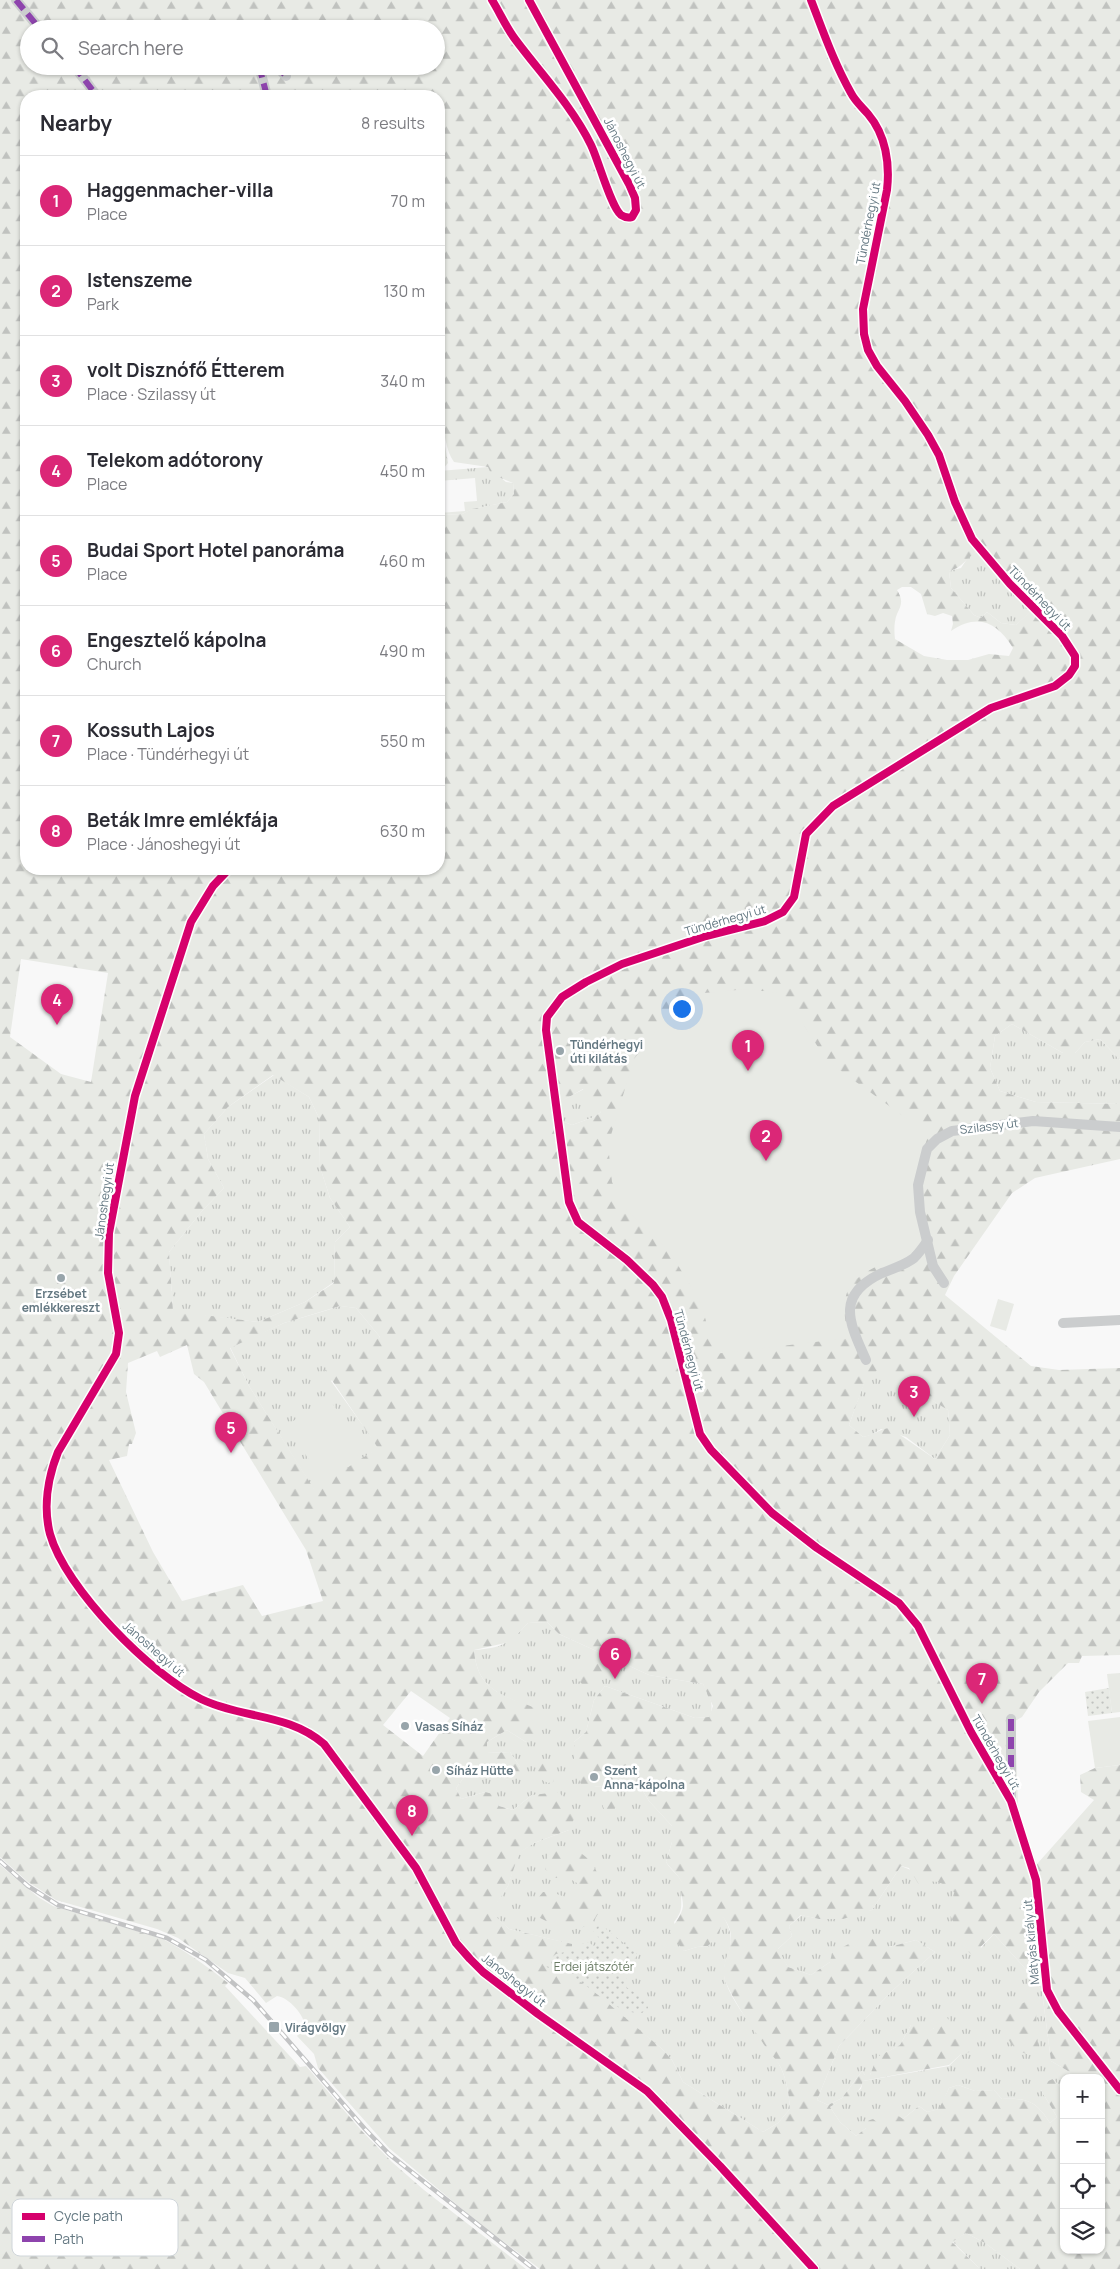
<!DOCTYPE html>
<html lang="en">
<head>
<meta charset="utf-8">
<style>
  :root { --surface:#fff; --page:#f2f2f3; --text:#2b2b33; --muted:#7c7c81; --line:#e1e1e2; --accent:#db2777 }
  body { margin:0; font-family:Manrope,sans-serif; background:var(--page); color:var(--text) }
  .controls { position:absolute; right:15px; bottom:15px; display:grid; overflow:hidden; border-radius:10px; box-shadow:0 1px 4px #0004 }
  .controls button { width:45px; height:45px; display:grid; place-items:center; padding:0; border:0; border-bottom:1px solid var(--line); background:var(--surface); color:var(--text); font:25px sans-serif }
  .you { position:absolute; left:681px; top:1008px; width:18px; height:18px; margin:-12px; border:4px solid #fff; border-radius:50%; background:#1a73e8; box-shadow:0 0 0 8px #1a73e833 }
  .badge { display:grid; place-items:center; width:32px; height:32px; border-radius:50%; background:var(--accent); color:#fff; font-size:16px; font-weight:700 }
  .pin { position:absolute; translate:-50% -41px; filter:drop-shadow(0 1px 2px #0008) }
  .pin::after { content:''; position:absolute; top:26px; width:18px; height:15px; background:inherit; clip-path:polygon(0 0,100% 0,50% 100%) }
  .list { margin:0; padding:0; list-style:none }
  h2 { display:flex; justify-content:space-between; align-items:center; height:65px; margin:0; padding:0 20px; font-size:21px }
  h2 small { font-size:16px; font-weight:400; color:var(--muted) }
  .list li { display:grid; grid-template-columns:32px 1fr auto; gap:15px; align-items:center; box-sizing:border-box; height:90px; padding:0 20px; border-top:1px solid var(--line) }
  .list b { display:block; font-size:19px; white-space:nowrap }
  .list p { margin:0; font-size:16px; white-space:nowrap; color:var(--muted) }
  .list em { font-size:16px; font-style:normal; color:var(--muted) }
  .icon { flex:none; width:28px; height:28px; fill:none; stroke:currentColor; stroke-width:2; stroke-linecap:round; stroke-linejoin:round }
  .map { position:relative; flex:none; width:1120px; height:2269px; overflow:hidden }
  .search { position:absolute; background:var(--surface); box-shadow:0 1px 4px #0004; left:20px; top:20px; width:425px; height:55px; display:flex; align-items:center; gap:12px; box-sizing:border-box; padding:0 18px; border-radius:28px; color:var(--muted); font-size:19px }
  .panel { position:absolute; background:var(--surface); box-shadow:0 1px 4px #0004; left:20px; top:90px; width:425px; height:785px; border-radius:20px }
  .map>svg:first-child { display:block }
  .grass { fill:url(#grass-tufts) }
  .forest { fill:url(#forest-firs); fill-rule:evenodd }
  .park { fill:url(#park-dots) }
  .garden { fill:#e8eae5 }
  .lines { fill:none; stroke-linecap:round; stroke-linejoin:round }
  .street { stroke:#cbcdce; stroke-width:10 }
  .rail-casing { stroke:#c2c3c4; stroke-width:4.5 }
  .rail { stroke:#fff; stroke-width:2.5; stroke-dasharray:8; stroke-linecap:butt }
  .quiet { stroke:#8e44ad; stroke-width:6; stroke-dasharray:12 6; stroke-linecap:butt }
  .cycleway-casing { stroke:#fff; stroke-width:11 }
  .cycleway { stroke:#d6006c; stroke-width:8 }
  .poi-dot { fill:#98a5ab; stroke:#fff; stroke-width:2 }
  .labels { text-anchor:middle; dominant-baseline:central; stroke-width:5; stroke-linejoin:round; paint-order:stroke }
  .street-label { font-size:12px; fill:#647882; stroke:#fff }
  .poi-label { font-size:12px; font-weight:bold; fill:#647882; stroke:#fff; text-anchor:start }
  .park-label { font-size:12px; fill:#697a63; stroke:#fff }
  .key { fill:#fff; stroke:#d0d6da; stroke-width:1 }
  .key-label { font-size:14px; fill:#647882 }
</style>
</head>
<body>
<div class="map">
<svg width="1120" height="2269" viewBox="0 0 1120 2269">
  <defs>
    <pattern id="grass-tufts" width="24" height="20" patternUnits="userSpaceOnUse" patternTransform="scale(1.25)"><rect width="24" height="20" fill="#e8eae5"/><path d="M3 7l-1-3M5 7V3M7 7l1-3M15 17l-1-3M17 17v-4M19 17l1-3" fill="none" stroke="#c0c2bf"/></pattern>
    <pattern id="forest-firs" width="22" height="20" patternUnits="userSpaceOnUse" patternTransform="scale(1.25)"><rect width="22" height="20" fill="#e8eae5"/><path d="M5 1l3.5 6h-7zM16 11l3.5 6h-7z" fill="#c0c2bf"/></pattern>
    <pattern id="park-dots" width="8" height="8" patternUnits="userSpaceOnUse" patternTransform="scale(1.25)"><rect width="8" height="8" fill="#e8eae5"/><path d="M2 2h.1M6 6h.1" fill="none" stroke="#c0c2bf" stroke-width="1.8" stroke-linecap="round"/></pattern>
  </defs>
  <rect width="100%" height="100%" fill="#f8f8f8"/>
  <g class="grass">
    <polygon points="488,467 506,482 513,483 514,494 507,502 473,509 462,514 439,515 439,513 465,511 464,502 477,501 475,478 439,481 439,471"/>
    <polygon points="980,550 1035,608 1016,625 1001,623 987,612 981,618 974,615 951,588 949,571 961,568 969,556"/>
    <polygon points="1012,1024 1063,1053 1075,1053 1085,1042 1100,1039 1120,1060 1120,1104 1036,1102 1000,1091 990,1068 995,1036"/>
    <polygon points="274,1075 309,1097 319,1118 320,1167 330,1198 350,1227 335,1242 334,1282 305,1302 258,1322 173,1312 169,1252 202,1211 224,1188 208,1159 204,1134 228,1107"/>
    <polygon points="584,1089 601,1112 594,1117 572,1125 562,1121 561,1101"/>
    <polygon points="341,1306 356,1308 380,1337 331,1381 379,1448 314,1490 249,1386 230,1347 284,1323"/>
    <polygon points="879,1368 948,1410 950,1435 935,1459 906,1437 881,1429 871,1435 863,1437 849,1425 865,1380"/>
    <path d="M547,1622L559,1634L649,1675L703,1684C710,1696 714,1703 710,1717L695,1718L605,1686L594,1700L586,1732L574,1742L594,1786C607,1788 614,1784 624,1776L637,1781L649,1801L672,1826V1842L666,1862C673,1873 678,1873 684,1886C677,1902 687,1906 674,1922L684,1951L697,1947L709,1946L723,1916C743,1949 717,1958 726,1983C738,2015 766,2038 781,2068C787,2081 789,2095 790,2109L778,2123L763,2132L683,2082L672,2060L661,2048L565,1970L571,1944L509,1929L490,1912L508,1886L518,1853L534,1843L569,1830L532,1795L513,1810L499,1806L485,1792L461,1799L456,1788L468,1772L498,1776L508,1780L520,1767L510,1752L487,1753V1742L507,1730L526,1742L535,1709C502,1695 477,1690 474,1650C503,1648 509,1643 528,1623Z"/>
    <path d="M901,1866L943,1883L956,1893L981,1948L994,1934L1023,1966L1042,1991L1051,2061L1068,2071L1073,2078H1064V2091L1053,2079L1041,2090L1057,2117L1050,2123C1036,2101 1028,2098 1002,2099L994,2090L975,2091L958,2085L949,2088L940,2109L927,2112L919,2106L903,2119L866,2128L856,2136L840,2122L830,2107L861,2089L863,2081L949,2066L961,2054L934,2028L929,2032L911,2025L900,2045L878,2057L870,2075H865L862,2071L842,2098L828,2105L817,2100L839,2046L892,1991L935,1952L916,1940L830,1962L811,1975L788,1967L777,1950L792,1936L789,1926L802,1915L819,1919L872,1910Z"/>
    <polygon points="966,2233 985,2243 1020,2269 980,2269 952,2241"/>
  </g>
  <g class="forest">
    <path d="M0,0H1120V1060L1100,1039L1085,1042L1075,1053H1063L1012,1024L995,1036L990,1068L1000,1091L1036,1102L1120,1104V1159L1035,1178L1012,1193L954,1276L945,1295L1031,1366L1059,1370L1120,1368V1655L1082,1656L1079,1663H1068L1039,1692L1022,1717L1015,1721L1018,1803L1020,1816L1037,1864L1094,1800L1081,1792L1080,1775L1095,1768L1120,1765V2269H1020L985,2243L966,2233L952,2242L980,2269H540L480,2224L389,2148L318,2068L314,2054L297,2036L305,2028C306,2017 289,1997 277,1996L266,2003L245,1978L228,1973L178,1938L157,1929L56,1900L28,1882L0,1857ZM29,29H436V66H29ZM26,96H439V422C447,435 445,450 454,462L488,467L491,474L513,483L514,494L507,502L472,509L462,514L439,515V869H26ZM980,550L1034,608L1016,625L1001,623L987,612L981,618L974,615L951,588L949,571C965,567 965,557 980,550ZM902,587H911L921,594L927,614L935,616L943,613L952,616L953,624L951,631C978,613 997,622 1013,648L1009,656L989,654L968,660H947L924,656L895,639C894,631 894,621 897,614C902,604 903,600 897,590ZM21,959L108,973L91,1082L61,1074L10,1037ZM273,1075L309,1097L319,1118L320,1167L330,1198L350,1227L335,1242L334,1283L305,1302L258,1322L173,1311L169,1252L202,1211L224,1188L208,1159L204,1134L228,1107ZM583,1089L589,1104L601,1112L594,1117L572,1125L562,1121V1101ZM340,1306L356,1308L380,1337L325,1370L378,1448L314,1489L249,1386L230,1348L284,1323ZM187,1345L194,1374L204,1382L306,1550L323,1601L262,1616L243,1585L182,1601L153,1552L109,1460L127,1456L129,1444H132L136,1433L126,1392L128,1363L157,1351L160,1357ZM879,1369L948,1410L950,1435L935,1459L890,1428C880,1429 873,1435 863,1437L849,1425L865,1381ZM547,1622L559,1634L649,1675L703,1684L713,1706L709,1717L695,1718L605,1686L594,1700L586,1732L574,1742V1767L586,1797L594,1786C607,1788 614,1784 624,1776L637,1781L649,1801L672,1826V1842L666,1862C673,1872 679,1874 683,1886C680,1895 683,1898 683,1906C682,1916 673,1925 669,1933L684,1951L697,1947L708,1946L719,1935L723,1917C744,1945 716,1958 726,1983C736,2005 751,2026 765,2046C770,2053 777,2060 781,2068C787,2081 789,2095 790,2109L778,2123L763,2132L683,2082L672,2060L661,2048L597,1994L565,1970L572,1958V1944L509,1929L491,1912L508,1886L519,1853L534,1843L569,1830L574,1819L567,1802L559,1792L532,1795L513,1810L499,1806L497,1795L485,1792L461,1799L456,1788L468,1772L498,1776L508,1780L520,1775V1767L510,1752L487,1753V1742L507,1730L526,1742L533,1737L537,1724L535,1708C502,1695 477,1690 474,1650L510,1642L528,1623ZM411,1691L450,1718L423,1756L383,1725ZM901,1866L909,1868L919,1885C937,1878 941,1882 955,1893L949,1912L964,1948L972,1955L994,1934L1023,1966L1042,1991L1051,2061L1068,2071L1073,2078H1101V2250H1064V2091L1053,2079L1041,2084V2090L1057,2117L1050,2123C1036,2101 1028,2098 1002,2099L994,2090L975,2091L958,2085L949,2088L939,2109L927,2112L919,2106L903,2119L894,2113L883,2116L878,2123L873,2119L867,2121L866,2128L856,2136L840,2122L830,2107C843,2099 860,2096 863,2081L949,2065L961,2054L970,2052L955,2025L946,2017H935L934,2028L929,2031L922,2026L911,2025L900,2045L877,2057L870,2075H865L862,2071L842,2098L828,2105L817,2100L839,2046L892,1991L935,1952L916,1940L889,1947L873,1935L856,1940L832,1953L830,1962L811,1975L788,1967L778,1949L792,1936L789,1926L801,1915L819,1919H843L872,1910Z"/>
    <path d="M580,1660C589,1659 597,1661 604,1667L605,1672L592,1686H584L577,1679L575,1663Z"/>
    <path d="M539,1759C552,1760 558,1769 553,1782L548,1783L542,1780L535,1764Z"/>
    <polygon points="614,1791 621,1801 615,1808 613,1821 609,1821 602,1804 603,1797"/>
    <path d="M559,1846C609,1848 619,1929 572,1929C560,1929 547,1921 536,1916C532,1906 536,1900 543,1892C557,1891 566,1900 579,1900L582,1892L577,1883L565,1876L556,1878L545,1869C546,1857 549,1852 559,1846Z"/>
    <path d="M0,1865L38,1897L53,1906L163,1939C186,1951 208,1967 228,1983L225,1986L300,2067L306,2066L361,2130L392,2162L424,2190L526,2269H0Z"/>
    <path d="M1025,2002L1034,2005L1036,2012L1038,2047L1030,2055C1018,2052 1013,2048 1007,2037C996,2017 1007,2010 1025,2002Z"/>
  </g>
  <g class="park">
    <polygon points="439,428 444,440 448,463 442,470 439,470"/>
    <polygon points="1109,1688 1112,1713 1088,1716 1085,1692"/>
    <path d="M600,1924L638,1955L631,1962L617,1950L612,1954L620,1972L630,1982L626,1987L646,2000L648,2008L642,2013C616,2014 593,1988 571,1976C562,1971 553,1971 543,1965L556,1954L579,1949L582,1944L588,1942L594,1946L600,1939L593,1931Z"/>
  </g>
  <g class="garden">
    <path d="M748,989L778,993L785,996L827,1061L928,1134C925,1148 918,1165 918,1179C918,1195 926,1227 920,1240C916,1249 906,1252 898,1256C854,1277 835,1283 849,1338L714,1354L702,1305L670,1252L625,1208L612,1182L608,1145L634,1059L674,1008L704,993Z"/>
    <polygon points="998,1299 1014,1304 1006,1331 990,1326"/>
    <polygon points="329,1398 363,1452 321,1479 287,1425"/>
    <polygon points="1120,1673 1120,1712 1112,1713 1107,1674"/>
    <polygon points="1120,1717 1120,1765 1095,1768 1088,1721"/>
  </g>
  <g class="lines">
    <g class="street">
      <polyline points="16,0 40,29"/>
      <path d="M492,0C500,13 506,27 515,39C541,74 572,106 591,145C598,159 611,207 621,215C624,217 628,218 632,217L636,210L635,198L629,184L529,0"/>
      <path d="M811,0C823,31 834,63 851,93C855,101 862,107 868,114C886,135 890,164 887,190L863,309L864,334L868,350L877,366L905,401L928,435L939,455L955,502L972,539L1010,584L1062,636L1075,656V666L1069,675L1055,686L991,708L833,806L806,834L794,897L783,912L765,921L706,936L622,964L586,982L562,997L547,1017L546,1030L569,1202L578,1222L627,1260L653,1285L662,1297L671,1320L700,1434L711,1450L772,1513L817,1548L899,1603L918,1626L971,1732L1011,1801L1036,1880L1047,1990L1058,2011L1120,2090"/>
      <polyline points="74,66 97,96"/>
      <polyline points="259,66 267,96"/>
      <polyline points="276,66 286,76"/>
      <path d="M229,869L213,886L191,922L135,1096L109,1233L108,1273L119,1333L116,1354L58,1452C48,1477 43,1507 50,1534C65,1588 151,1675 201,1699C243,1719 288,1713 324,1744L416,1868L456,1943L470,1959L483,1972L538,2014L647,2091L720,2166L814,2269"/>
      <polyline points="944,1283 933,1266 920,1212 918,1185 927,1149 937,1139 952,1131 1033,1121 1120,1127"/>
      <polyline points="1063,1323 1120,1320"/>
      <path d="M866,1360C849,1322 835,1295 882,1273C892,1269 905,1265 914,1258C919,1253 924,1246 928,1240"/>
      <polyline points="1011,1719 1011,1800"/>
    </g>
    <g class="rail-casing">
      <polyline id="rail" points="0,1861 28,1886 58,1905 167,1938 206,1960 253,2000 365,2129 389,2154 534,2269"/>
    </g>
    <use href="#rail" class="rail"/>
    <g class="quiet">
      <polyline points="16,0 40,29"/>
      <polyline points="74,66 97,96"/>
      <polyline points="259,66 267,96"/>
      <polyline points="276,66 286,76"/>
      <polyline points="1011,1719 1011,1798"/>
    </g>
    <g class="cycleway-casing">
      <g id="cycleway">
        <path d="M492,0C500,13 506,27 515,39C541,74 572,106 591,145C598,159 611,207 621,215C624,217 628,218 632,217L636,210L635,198L629,184L529,0"/>
        <path d="M811,0C823,31 834,63 851,93C855,101 862,107 868,114C886,135 890,164 887,190L863,309L864,334L868,350L877,366L905,401L928,435L939,455L955,502L972,539L1010,584L1062,636L1075,656V666L1069,675L1055,686L991,708L833,806L806,834L794,897L783,912L765,921L706,936L622,964L586,982L562,997L547,1017L546,1030L569,1202L578,1222L627,1260L653,1285L662,1297L671,1320L700,1434L711,1450L772,1513L817,1548L899,1603L918,1626L971,1732L1011,1801L1036,1880L1047,1990L1058,2011L1120,2090"/>
        <path d="M229,869L213,886L191,922L135,1096L109,1233L108,1273L119,1333L116,1354L58,1452C48,1477 43,1507 50,1534C65,1588 151,1675 201,1699C243,1719 288,1713 324,1744L416,1868L456,1943L470,1959L483,1972L538,2014L647,2091L720,2166L814,2269"/>
      </g>
    </g>
    <use href="#cycleway" class="cycleway"/>
  </g>
  <g class="poi-dot">
    <circle cx="560" cy="1051" r="5"/>
    <circle cx="61" cy="1278" r="5"/>
    <circle cx="405" cy="1726" r="5"/>
    <circle cx="436" cy="1770" r="5"/>
    <circle cx="594" cy="1777" r="5"/>
    <rect x="268" y="2021" width="12" height="12" rx="2.5"/>
  </g>
  <g class="labels">
    <g class="street-label">
      <text transform="translate(625 153) rotate(63)">Jánoshegyi út</text>
      <text transform="translate(868 223) rotate(-79)">Tündérhegyi út</text>
      <text transform="translate(1040 598) rotate(46)">Tündérhegyi út</text>
      <text transform="translate(725 920) rotate(-16)">Tündérhegyi út</text>
      <text transform="translate(989 1126) rotate(-7)">Szilassy út</text>
      <text transform="translate(104 1201) rotate(-82)">Jánoshegyi út</text>
      <text transform="translate(689 1350) rotate(75)">Tündérhegyi út</text>
      <text transform="translate(154 1649) rotate(41)">Jánoshegyi út</text>
      <text transform="translate(996 1752) rotate(60)">Tündérhegyi út</text>
      <text transform="translate(1031 1942) rotate(-95)">Mátyás király út</text>
      <text transform="translate(514 1980) rotate(38)">Jánoshegyi út</text>
    </g>
    <g class="poi-label">
      <text x="570" y="1044">Tündérhegyi<tspan x="570" dy="14">úti kilátás</tspan></text>
      <text x="61" y="1293" text-anchor="middle">Erzsébet<tspan x="61" dy="14">emlékkereszt</tspan></text>
      <text x="415" y="1726">Vasas Síház</text>
      <text x="446" y="1770">Síház Hütte</text>
      <text x="604" y="1770">Szent<tspan x="604" dy="14">Anna-kápolna</tspan></text>
      <text x="285" y="2027">Virágvölgy</text>
    </g>
    <g class="park-label">
      <text x="594" y="1966">Erdei játszótér</text>
    </g>
  </g>
  <rect x="12" y="2199" width="166" height="57" rx="8" class="key"/>
  <rect x="22" y="2213" width="23" height="7" fill="#d6006c"/>
  <rect x="22" y="2236" width="23" height="6" fill="#8e44ad"/>
  <g class="key-label">
    <text x="54" y="2221">Cycle path</text>
    <text x="54" y="2244">Path</text>
  </g>
</svg>
<div class="controls">
<button>+</button>
<button>−</button>
<button><svg class="icon" aria-label="locate" viewBox="0 0 24 24"><circle cx="12" cy="12" r="6"/><path d="M12 2v4M12 18v4M2 12h4M18 12h4"/></svg></button>
<button><svg class="icon" aria-label="layers" viewBox="0 0 24 24"><path d="M12 4l9 5-9 5-9-5zM3 14l9 5 9-5"/></svg></button>
</div>
<div class="you"></div>
<div class="pin badge" style="left:748px;top:1071px">1</div>
<div class="pin badge" style="left:766px;top:1161px">2</div>
<div class="pin badge" style="left:914px;top:1417px">3</div>
<div class="pin badge" style="left:57px;top:1025px">4</div>
<div class="pin badge" style="left:231px;top:1453px">5</div>
<div class="pin badge" style="left:615px;top:1679px">6</div>
<div class="pin badge" style="left:982px;top:1704px">7</div>
<div class="pin badge" style="left:412px;top:1836px">8</div>
<div class="search"><svg class="icon" aria-label="search" viewBox="0 0 24 24"><circle cx="10" cy="10" r="6"/><path d="M15 15l6 6"/></svg>Search here</div>
<section class="panel">
<h2>Nearby<small>8 results</small></h2>
<ul class="list">
<li><span class="badge">1</span><div><b>Haggenmacher-villa</b><p>Place</p></div><em>70 m</em></li>
<li><span class="badge">2</span><div><b>Istenszeme</b><p>Park</p></div><em>130 m</em></li>
<li><span class="badge">3</span><div><b>volt Disznófő Étterem</b><p>Place · Szilassy út</p></div><em>340 m</em></li>
<li><span class="badge">4</span><div><b>Telekom adótorony</b><p>Place</p></div><em>450 m</em></li>
<li><span class="badge">5</span><div><b>Budai Sport Hotel panoráma</b><p>Place</p></div><em>460 m</em></li>
<li><span class="badge">6</span><div><b>Engesztelő kápolna</b><p>Church</p></div><em>490 m</em></li>
<li><span class="badge">7</span><div><b>Kossuth Lajos</b><p>Place · Tündérhegyi út</p></div><em>550 m</em></li>
<li><span class="badge">8</span><div><b>Beták Imre emlékfája</b><p>Place · Jánoshegyi út</p></div><em>630 m</em></li>
</ul>
</section>
</div>
</body>
</html>
